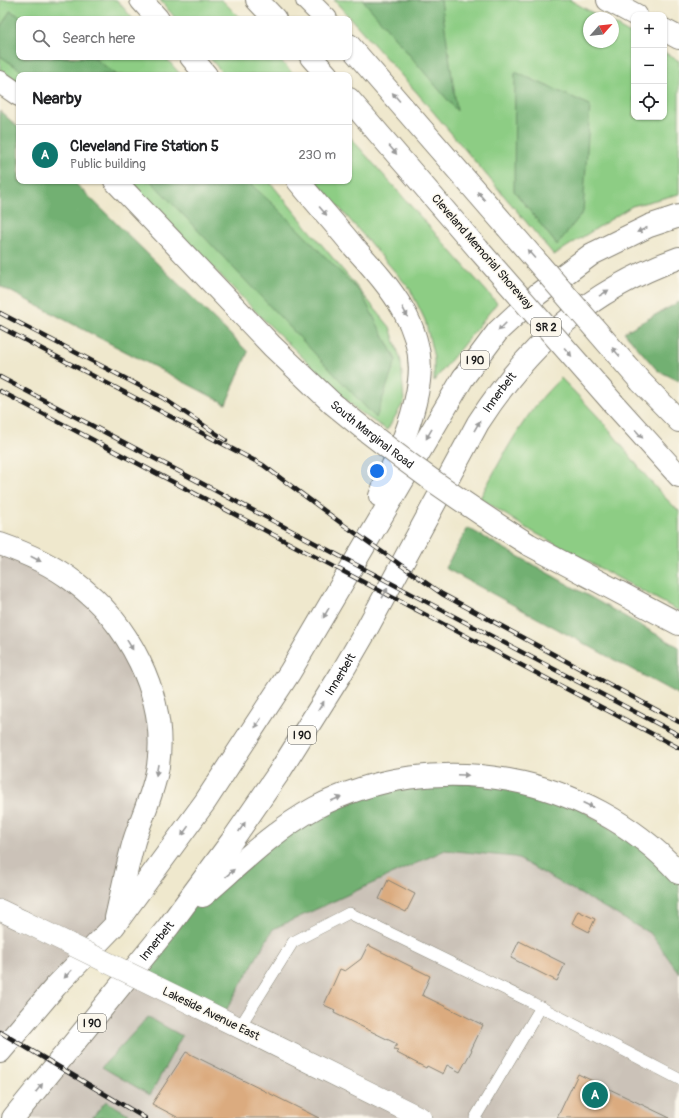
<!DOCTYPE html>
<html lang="en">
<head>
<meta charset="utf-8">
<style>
  :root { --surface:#fff; --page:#f6f6f6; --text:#202124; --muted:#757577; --line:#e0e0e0; --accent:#0f766e }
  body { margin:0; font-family:Pangolin,sans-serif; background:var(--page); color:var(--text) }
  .controls { position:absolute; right:12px; top:12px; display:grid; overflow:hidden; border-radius:8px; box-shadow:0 1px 3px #0004 }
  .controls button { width:36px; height:36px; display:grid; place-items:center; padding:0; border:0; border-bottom:1px solid var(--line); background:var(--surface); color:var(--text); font:20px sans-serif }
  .compass { position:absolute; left:583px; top:12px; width:36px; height:36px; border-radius:50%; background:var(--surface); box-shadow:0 1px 3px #0004; rotate:63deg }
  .you { position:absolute; left:377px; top:471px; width:14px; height:14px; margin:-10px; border:3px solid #fff; border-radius:50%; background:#1a73e8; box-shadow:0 0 0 6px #1a73e833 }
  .badge { display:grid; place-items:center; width:26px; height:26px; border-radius:50%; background:var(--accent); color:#fff; font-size:13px; font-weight:700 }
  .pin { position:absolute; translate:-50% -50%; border:2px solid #fff; box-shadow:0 1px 4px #0006 }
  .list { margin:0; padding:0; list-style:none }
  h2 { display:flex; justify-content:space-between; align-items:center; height:52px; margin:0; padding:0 16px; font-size:17px }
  h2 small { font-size:13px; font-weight:400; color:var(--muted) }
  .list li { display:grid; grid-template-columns:26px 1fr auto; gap:12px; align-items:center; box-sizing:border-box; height:60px; padding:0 16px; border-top:1px solid var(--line) }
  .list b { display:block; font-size:15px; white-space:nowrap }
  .list p { margin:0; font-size:13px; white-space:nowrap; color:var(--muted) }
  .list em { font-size:13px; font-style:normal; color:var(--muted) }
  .icon { flex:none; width:22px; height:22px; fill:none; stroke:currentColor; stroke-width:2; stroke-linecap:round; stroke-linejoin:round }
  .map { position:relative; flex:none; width:679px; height:1118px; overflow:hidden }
  .search { position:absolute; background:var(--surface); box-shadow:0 1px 3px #0004; left:16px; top:16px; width:336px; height:44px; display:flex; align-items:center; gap:10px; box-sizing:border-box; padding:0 14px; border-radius:8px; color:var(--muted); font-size:15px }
  .panel { position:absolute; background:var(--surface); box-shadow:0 1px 3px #0004; left:16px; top:72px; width:336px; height:112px; border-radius:8px }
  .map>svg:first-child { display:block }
  .industrial { fill:#cbc2b8 }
  .green { fill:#8dcd84; stroke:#547450 }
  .forest { fill:#72b072; stroke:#476647 }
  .building { fill:#dbab7f }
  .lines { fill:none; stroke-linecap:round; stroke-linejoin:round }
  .lane-casing { stroke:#868274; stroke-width:12 }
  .street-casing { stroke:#868274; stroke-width:22 }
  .secondary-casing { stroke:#868274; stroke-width:24 }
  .highway-casing { stroke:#868274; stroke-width:24 }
  .lane { stroke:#fff; stroke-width:11 }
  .street { stroke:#fff; stroke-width:21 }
  .secondary { stroke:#fff; stroke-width:22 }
  .highway { stroke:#fff; stroke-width:22 }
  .rail-casing { stroke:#1c1c1c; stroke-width:4.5 }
  .rail { stroke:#fbf7ec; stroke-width:3; stroke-dasharray:9; stroke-linecap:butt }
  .street-bridge-casing { stroke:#868274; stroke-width:22; stroke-linecap:butt }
  .secondary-bridge-casing { stroke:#868274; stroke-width:24; stroke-linecap:butt }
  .highway-bridge-casing { stroke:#868274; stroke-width:24; stroke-linecap:butt }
  .street-bridge { stroke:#fff; stroke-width:21 }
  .secondary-bridge { stroke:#fff; stroke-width:22 }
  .highway-bridge { stroke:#fff; stroke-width:22 }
  .oneway { fill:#999 }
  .labels { text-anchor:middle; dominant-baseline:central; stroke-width:3; stroke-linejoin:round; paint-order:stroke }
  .shield { fill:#fbf7ec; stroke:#5f5e5a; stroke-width:1 }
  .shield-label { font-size:11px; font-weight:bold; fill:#1c1c1c }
  .street-label { font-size:12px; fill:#1c1c1c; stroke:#fbf7ec }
</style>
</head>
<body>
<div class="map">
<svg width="679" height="1118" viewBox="0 0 679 1118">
  <rect width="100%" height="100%" fill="#fbf7ec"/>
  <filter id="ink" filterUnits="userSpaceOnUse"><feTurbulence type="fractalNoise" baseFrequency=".025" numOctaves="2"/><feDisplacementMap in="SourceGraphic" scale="8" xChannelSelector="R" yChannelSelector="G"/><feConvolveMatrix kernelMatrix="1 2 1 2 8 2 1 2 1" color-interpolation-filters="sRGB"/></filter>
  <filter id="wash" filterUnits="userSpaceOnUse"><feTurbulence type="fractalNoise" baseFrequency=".012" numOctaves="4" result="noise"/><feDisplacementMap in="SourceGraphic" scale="16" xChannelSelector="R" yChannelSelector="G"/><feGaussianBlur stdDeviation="0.9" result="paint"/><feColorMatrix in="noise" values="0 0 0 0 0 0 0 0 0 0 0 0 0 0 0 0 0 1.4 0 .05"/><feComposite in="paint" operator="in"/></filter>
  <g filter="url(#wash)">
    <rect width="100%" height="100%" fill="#efe8cd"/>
    <g class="industrial">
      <polygon points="0,544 114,622 159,738 114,926 0,1051"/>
      <polygon points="444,850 515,857 651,934 679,973 679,1118 13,1118 136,976 221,1018 273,929"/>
    </g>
    <g class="green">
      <polygon points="0,0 117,0 133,19 19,19 19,57 165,57 181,75 19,75 19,83 0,72"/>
      <polygon points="160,0 222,0 241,19 176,19"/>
      <polygon points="334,0 570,0 602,18 589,18 589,42 613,42 613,24 634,36 634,117 664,117 664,52 679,61 679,194 632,206 554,255 418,94"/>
      <polygon points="209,57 277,57 295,75 224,75"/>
      <polygon points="349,136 497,303 434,381 434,358 425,320 410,289 316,181 349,181"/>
      <polygon points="129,181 269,181 390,327 401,361 404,402 387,430 358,411 260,316"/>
      <path d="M561,378C578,396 596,413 611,432C633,459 653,488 679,511V611L526,528L480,498C503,456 525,411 561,378Z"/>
    </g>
    <g class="forest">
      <polygon points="363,0 441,0 457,111"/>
      <polygon points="10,11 26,19 19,19 19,57 93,57 117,75 28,75 0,56 0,28"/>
      <polygon points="515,72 590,105 583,212 557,245 514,191"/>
      <polygon points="0,111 19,128 19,181 73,181 248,352 226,404 0,286"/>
      <polygon points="151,181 247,181 275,206 361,293 396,360 376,418"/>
      <polygon points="679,302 679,381 657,370 624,332"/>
      <polygon points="468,528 679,647 679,695 445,568"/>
      <polygon points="408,778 553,791 679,873 679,973 651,934 515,857 445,850 273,929 221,1019 136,976 169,926 271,837"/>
      <polygon points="148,1017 182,1036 150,1095 102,1067"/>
      <polygon points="106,1101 135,1118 92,1118"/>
    </g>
    <g id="blocks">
      <g class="building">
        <polygon points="388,880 415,894 406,912 379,899"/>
        <polygon points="578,911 595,919 589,932 572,923"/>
        <polygon points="519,941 565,964 557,981 511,958"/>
        <polygon points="368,945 430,976 422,995 483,1025 471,1050 472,1050 460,1072 447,1065 443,1074 427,1066 426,1068 397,1053 398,1051 394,1050 397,1044 334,1013 335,1010 324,1005 340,969 345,971 361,959"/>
        <polygon points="186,1052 319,1118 179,1118 152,1104"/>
        <polygon points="578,1074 670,1118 557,1118"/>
      </g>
    </g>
  </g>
  <g filter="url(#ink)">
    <use href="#blocks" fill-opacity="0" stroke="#868274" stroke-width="1"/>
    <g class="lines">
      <g class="lane-casing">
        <g id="lane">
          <polyline points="239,1028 293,942 349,913 527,1000 679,1079"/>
          <polyline points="475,1118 541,1007"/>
        </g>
      </g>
      <g class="street-casing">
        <g id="street">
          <polyline points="0,910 23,921"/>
          <polyline points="198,1007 421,1118"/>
        </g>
      </g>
      <g class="secondary-casing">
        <g id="secondary">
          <polyline points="0,82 19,95"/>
          <polyline points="115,181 272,346 332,403"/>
          <polyline points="528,544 679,624"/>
        </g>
      </g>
      <g class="highway-casing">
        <g id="highway">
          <polyline points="141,0 158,19"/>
          <polyline points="257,0 275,19"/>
          <polyline points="307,0 326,19"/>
          <polyline points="608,0 636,15"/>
          <polyline points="664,30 679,38"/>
          <polyline points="349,45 506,226"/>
          <polyline points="191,57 206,75"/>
          <polyline points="311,57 327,75"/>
          <polyline points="349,99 478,249"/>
          <path d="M298,181C316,203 335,224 353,246C387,284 426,325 419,381C414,422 395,458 380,496"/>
          <polyline points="641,382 679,421"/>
          <polyline points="614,404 679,476"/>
          <path d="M0,544C26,553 51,564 73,581C128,621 168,696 158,766C154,792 142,816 134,841C127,866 122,892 116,918"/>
          <path d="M203,896C239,865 273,831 315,808C434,745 589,774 679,873"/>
          <polyline points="0,1052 56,986 114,926 205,802 290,672 463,378 498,331 538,294 592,254 649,226 679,216"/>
          <path id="s1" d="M13,1118L169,926L231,842L278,774L341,674L363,636L478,423C529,344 590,290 679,258"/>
        </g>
      </g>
      <use href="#lane" class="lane"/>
      <use href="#street" class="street"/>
      <use href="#secondary" class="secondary"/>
      <use href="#highway" class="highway"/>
      <g class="rail-casing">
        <g id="rail">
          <polyline points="0,313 163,398 226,440"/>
          <polyline points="0,327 263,465 341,523 442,594 679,722"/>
          <polyline points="0,377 679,735"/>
          <polyline points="0,391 679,748"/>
          <polyline points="0,1032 145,1118"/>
        </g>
      </g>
      <use href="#rail" class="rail"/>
      <g class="street-bridge-casing">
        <polyline id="street-bridge" points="23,921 198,1007"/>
      </g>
      <g class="secondary-bridge-casing">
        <g id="secondary-bridge">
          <path id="s2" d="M332,403C394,455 459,501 528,544"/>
        </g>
      </g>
      <g class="highway-bridge-casing">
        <g id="highway-bridge">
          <polyline points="506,226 641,382"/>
          <polyline points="478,249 614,404"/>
        </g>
      </g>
      <use href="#street-bridge" class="street-bridge"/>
      <use href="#secondary-bridge" class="secondary-bridge"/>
      <use href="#highway-bridge" class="highway-bridge"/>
    </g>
    <defs><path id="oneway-solid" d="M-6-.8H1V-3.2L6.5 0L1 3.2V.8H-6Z"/></defs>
    <g class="oneway">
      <use href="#oneway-solid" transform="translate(396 97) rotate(-131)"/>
      <use href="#oneway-solid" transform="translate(393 150) rotate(49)"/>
      <use href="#oneway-solid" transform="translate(481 196) rotate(-130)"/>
      <use href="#oneway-solid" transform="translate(323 211) rotate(49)"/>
      <use href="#oneway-solid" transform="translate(642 230) rotate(156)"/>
      <use href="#oneway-solid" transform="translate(531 254) rotate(-131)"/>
      <use href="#oneway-solid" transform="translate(604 293) rotate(-32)"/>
      <use href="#oneway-solid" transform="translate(405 312) rotate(62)"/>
      <use href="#oneway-solid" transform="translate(502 327) rotate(135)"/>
      <use href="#oneway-solid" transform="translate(568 352) rotate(49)"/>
      <use href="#oneway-solid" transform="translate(616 352) rotate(-131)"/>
      <use href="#oneway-solid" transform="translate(477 426) rotate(-60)"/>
      <use href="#oneway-solid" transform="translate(429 434) rotate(120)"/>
      <use href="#oneway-solid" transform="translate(639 434) rotate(48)"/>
      <use href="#oneway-solid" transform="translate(36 559) rotate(27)"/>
      <use href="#oneway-solid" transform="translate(385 593) rotate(-61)"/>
      <use href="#oneway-solid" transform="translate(326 613) rotate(120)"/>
      <use href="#oneway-solid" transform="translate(130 645) rotate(59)"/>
      <use href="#oneway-solid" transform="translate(321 706) rotate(-58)"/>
      <use href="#oneway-solid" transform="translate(258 723) rotate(123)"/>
      <use href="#oneway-solid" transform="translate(157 770) rotate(100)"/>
      <use href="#oneway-solid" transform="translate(463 775) rotate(2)"/>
      <use href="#oneway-solid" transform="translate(336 799) rotate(-23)"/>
      <use href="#oneway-solid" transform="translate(588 805) rotate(25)"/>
      <use href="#oneway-solid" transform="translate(242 827) rotate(-56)"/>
      <use href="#oneway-solid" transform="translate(185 831) rotate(126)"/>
      <use href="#oneway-solid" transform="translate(230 873) rotate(-41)"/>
      <use href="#oneway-solid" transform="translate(68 974) rotate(133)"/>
      <use href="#oneway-solid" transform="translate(39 1088) rotate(-51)"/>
    </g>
  </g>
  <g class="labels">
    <g class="shield">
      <rect x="531" y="318" width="30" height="18" rx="3"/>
      <rect x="461" y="351" width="28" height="18" rx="3"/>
      <rect x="288" y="726" width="28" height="18" rx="3"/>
      <rect x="78" y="1014" width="28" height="18" rx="3"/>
    </g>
    <g class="shield-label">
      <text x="546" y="327">SR 2</text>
      <text x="475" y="360">I 90</text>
      <text x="302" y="735">I 90</text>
      <text x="92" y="1023">I 90</text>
    </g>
    <g class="street-label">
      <text transform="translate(482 252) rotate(49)">Cleveland Memorial Shoreway</text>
      <text stroke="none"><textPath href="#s1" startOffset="876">Innerbelt</textPath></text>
      <text stroke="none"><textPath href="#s2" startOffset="51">South Marginal Road</textPath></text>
      <text stroke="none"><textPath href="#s1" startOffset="552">Innerbelt</textPath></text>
      <text stroke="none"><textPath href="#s1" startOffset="228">Innerbelt</textPath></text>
      <text transform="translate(211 1014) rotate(26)">Lakeside Avenue East</text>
    </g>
  </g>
</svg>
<div class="controls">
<button>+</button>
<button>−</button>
<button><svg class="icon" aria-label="locate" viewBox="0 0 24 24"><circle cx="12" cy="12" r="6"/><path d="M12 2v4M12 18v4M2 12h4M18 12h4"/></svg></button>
</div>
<svg class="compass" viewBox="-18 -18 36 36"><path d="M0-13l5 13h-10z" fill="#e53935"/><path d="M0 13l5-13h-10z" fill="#757577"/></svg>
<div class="you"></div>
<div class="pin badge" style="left:595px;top:1095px">A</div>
<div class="search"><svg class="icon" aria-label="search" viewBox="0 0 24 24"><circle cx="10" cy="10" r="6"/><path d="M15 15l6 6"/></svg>Search here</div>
<section class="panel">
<h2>Nearby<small></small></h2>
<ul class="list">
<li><span class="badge">A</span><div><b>Cleveland Fire Station 5</b><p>Public building</p></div><em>230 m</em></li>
</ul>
</section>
</div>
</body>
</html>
